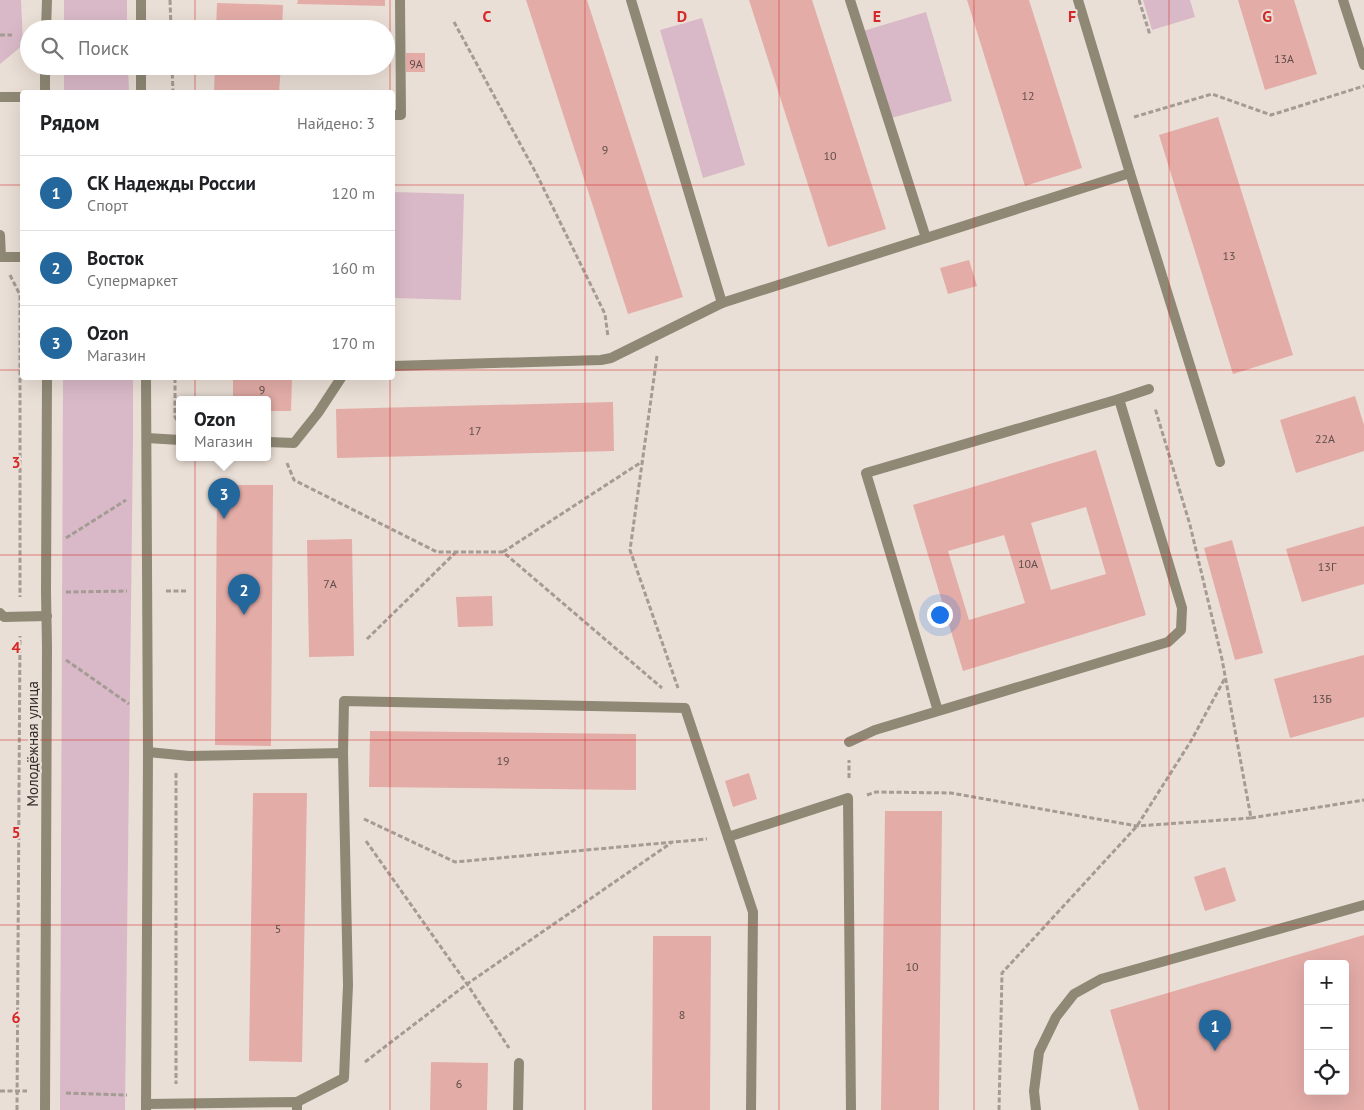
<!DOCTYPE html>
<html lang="ru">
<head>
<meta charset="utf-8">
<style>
  :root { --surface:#fff; --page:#f2f2f2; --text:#202124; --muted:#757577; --line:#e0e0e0; --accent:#24679c }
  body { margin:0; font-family:"PT Sans",sans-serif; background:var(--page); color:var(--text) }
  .controls { position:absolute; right:15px; bottom:15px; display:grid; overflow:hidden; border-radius:5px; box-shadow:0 5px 20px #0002 }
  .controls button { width:45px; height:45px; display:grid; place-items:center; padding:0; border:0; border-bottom:1px solid var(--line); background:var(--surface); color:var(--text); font:25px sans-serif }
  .you { position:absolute; left:939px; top:614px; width:18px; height:18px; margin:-12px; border:4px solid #fff; border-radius:50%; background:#1a73e8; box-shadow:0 0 0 8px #1a73e833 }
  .badge { display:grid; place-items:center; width:32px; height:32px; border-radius:50%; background:var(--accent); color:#fff; font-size:16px; font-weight:700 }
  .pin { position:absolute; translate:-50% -41px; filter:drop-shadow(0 1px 2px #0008) }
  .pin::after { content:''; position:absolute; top:26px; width:18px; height:15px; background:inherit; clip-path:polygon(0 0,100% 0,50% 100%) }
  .popup { position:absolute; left:176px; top:396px; width:95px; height:65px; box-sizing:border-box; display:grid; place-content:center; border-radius:5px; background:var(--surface); filter:drop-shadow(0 1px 4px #0005); font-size:16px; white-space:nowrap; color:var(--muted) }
  .popup b { font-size:19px; color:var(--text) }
  .popup::after { content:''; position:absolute; left:50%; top:100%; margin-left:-10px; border:10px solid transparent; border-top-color:var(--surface) }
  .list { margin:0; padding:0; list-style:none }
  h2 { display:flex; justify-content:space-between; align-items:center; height:65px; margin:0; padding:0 20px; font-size:21px }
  h2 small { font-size:16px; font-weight:400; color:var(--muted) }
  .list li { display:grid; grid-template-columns:32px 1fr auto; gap:15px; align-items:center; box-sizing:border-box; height:75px; padding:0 20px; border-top:1px solid var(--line) }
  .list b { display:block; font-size:19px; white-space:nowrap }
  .list p { margin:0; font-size:16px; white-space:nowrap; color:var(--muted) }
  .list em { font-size:16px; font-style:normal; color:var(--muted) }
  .icon { flex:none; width:28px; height:28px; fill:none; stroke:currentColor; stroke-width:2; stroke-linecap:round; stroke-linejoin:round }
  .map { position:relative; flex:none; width:1364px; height:1110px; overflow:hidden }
  .search { position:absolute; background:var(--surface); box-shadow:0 5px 20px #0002; left:20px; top:20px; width:375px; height:55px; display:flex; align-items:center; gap:12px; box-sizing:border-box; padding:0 18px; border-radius:28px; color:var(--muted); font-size:19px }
  .panel { position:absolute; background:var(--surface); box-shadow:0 5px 20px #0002; left:20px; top:90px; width:375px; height:290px; border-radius:5px }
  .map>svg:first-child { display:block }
  .green { fill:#d9b9c7 }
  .building { fill:#e3aca7; fill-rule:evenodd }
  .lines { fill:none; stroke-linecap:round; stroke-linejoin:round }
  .path { stroke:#a49b94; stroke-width:3; stroke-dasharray:5 2.5; stroke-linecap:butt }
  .service { stroke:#8e8875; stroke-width:10 }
  .minor { stroke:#8e8875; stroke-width:10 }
  .tertiary { stroke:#8e8875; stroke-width:10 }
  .grid { fill:none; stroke:#d62828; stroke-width:1; stroke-opacity:0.55 }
  .labels { text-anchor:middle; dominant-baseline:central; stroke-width:4; stroke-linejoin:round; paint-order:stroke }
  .number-label { font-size:12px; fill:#5e4d49 }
  .street-label { font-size:15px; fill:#322d2a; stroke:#eadfd6 }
  .grid-label { font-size:16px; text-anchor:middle; font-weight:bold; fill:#d62828; stroke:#eadfd6; stroke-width:4; stroke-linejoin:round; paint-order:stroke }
</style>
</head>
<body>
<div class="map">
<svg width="1364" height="1110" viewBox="0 0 1364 1110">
  <rect width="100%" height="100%" fill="#eadfd6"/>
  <g class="green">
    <polygon points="0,0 21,0 23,45 0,64"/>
    <rect x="64" y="0" width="63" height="29"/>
    <polygon points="1143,0 1190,0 1195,17 1152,30"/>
    <polygon points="926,12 952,101 888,119 860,32"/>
    <polygon points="702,18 745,165 703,178 660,30"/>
    <polygon points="64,66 128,66 129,92 64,92"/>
    <polygon points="393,192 464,194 461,300 393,298"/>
    <polygon points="63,378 133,378 133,440 125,1110 60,1110"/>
  </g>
  <g class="building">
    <polygon points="298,0 385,0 385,6 297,4"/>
    <polygon points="526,0 587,0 683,297 628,314"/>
    <polygon points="749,0 812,0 886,229 828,247"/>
    <polygon points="967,0 1029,0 1082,168 1025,186"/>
    <polygon points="1238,0 1294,0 1317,74 1265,90"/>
    <polygon points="217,3 283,5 282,29 216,29"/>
    <rect x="406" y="53" width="19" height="19"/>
    <polygon points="215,66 281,66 279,92 214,92"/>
    <polygon points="1218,117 1293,355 1233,374 1159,135"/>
    <polygon points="969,260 977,286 948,294 940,268"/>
    <polygon points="233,378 292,378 291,411 268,411 268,400 233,400"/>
    <polygon points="1355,396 1364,425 1364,451 1296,473 1280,420"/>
    <polygon points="613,402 614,451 337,458 336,409"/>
    <path d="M1096,450L1146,615L963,671L913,505ZM1086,507L1106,574L1051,590L1031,523ZM1004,535L1025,603L969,620L948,551Z"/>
    <polygon points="217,485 273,485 271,746 215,745"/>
    <polygon points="1364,526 1364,584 1302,602 1286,549"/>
    <polygon points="352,539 354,656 309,657 307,540"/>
    <polygon points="1232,540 1263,653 1235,660 1204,548"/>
    <polygon points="492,596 493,626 458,627 456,597"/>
    <polygon points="1364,655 1364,717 1290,738 1274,679"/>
    <polygon points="370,731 636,734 636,790 369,787"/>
    <polygon points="749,773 757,799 733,807 725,781"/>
    <polygon points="253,793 307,793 302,1062 249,1061"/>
    <polygon points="885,811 942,811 939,1110 881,1110"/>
    <polygon points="1225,867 1236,901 1205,911 1194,877"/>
    <path d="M1364,935V1110H1139L1110,1010ZM1308,964H1345V1091H1308Z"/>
    <polygon points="653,936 711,936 710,1110 652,1110"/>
    <polygon points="431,1062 488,1063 487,1110 430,1110"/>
  </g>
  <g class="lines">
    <g class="path">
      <polyline points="170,0 171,29"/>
      <polyline points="1139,0 1150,35"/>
      <polyline points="454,22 537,175 605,314 608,337"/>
      <polyline points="0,35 12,35"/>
      <polyline points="172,66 173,92"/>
      <polyline points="1134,117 1212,94 1271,115 1364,86"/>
      <polyline points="10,275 20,295 20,597"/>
      <polyline points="657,356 630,550 678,688"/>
      <polyline points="175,378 175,417 177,420"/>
      <polyline points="287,463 294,480 437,552 503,552 662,688"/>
      <polyline points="66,538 126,500"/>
      <polyline points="503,552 643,461"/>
      <polyline points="166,591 188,591"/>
      <polyline points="66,592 127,591"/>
      <polyline points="367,639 456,552"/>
      <polyline points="66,660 129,704"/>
      <polyline points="176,773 176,1084"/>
      <polyline points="849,778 849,760"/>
      <polyline points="867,795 876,792 951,793 1137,826 1251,818 1222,659 1190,525 1155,408"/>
      <polyline points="1251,818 1364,800"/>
      <polyline points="364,819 455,862 707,839"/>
      <polyline points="366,841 467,984 509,1048"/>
      <polyline points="365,1062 467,984 671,843"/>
      <polyline points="0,1091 27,1091"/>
      <polyline points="66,1093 127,1095"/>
      <polyline points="17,1110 20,636"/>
      <polyline points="999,1110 1002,973 1137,826 1191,741 1225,678"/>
    </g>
    <g class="service">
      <polyline points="631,0 722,303 1130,173 1078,0"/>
      <polyline points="850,0 926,238"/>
      <polyline points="1343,0 1364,65"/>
      <polyline points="392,115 401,115 400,0"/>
      <polyline points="1130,173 1220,462"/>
      <polyline points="0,235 1,257"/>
      <polyline points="0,257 22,257"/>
      <polyline points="392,366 601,360 611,358 722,303"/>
      <polyline points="1119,399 1149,389"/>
      <polyline points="147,438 180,440"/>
      <polyline points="268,442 294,443 318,413 341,378"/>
      <polyline points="0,613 4,617 47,616"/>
      <polyline points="849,742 875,730 1168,642 1181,630 1182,608 1119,399 866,473 938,711"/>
      <polyline points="148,752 189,756 343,753 348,985 344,1078 297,1102"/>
      <polyline points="343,753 344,701 685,708 753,912 751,1110"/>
      <polyline points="728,837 848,798 851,1110"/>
      <polyline points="146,1104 297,1102 297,1110"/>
      <polyline points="518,1110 519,1063"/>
      <polyline points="1036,1110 1034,1091 1039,1052 1056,1017 1074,994 1101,979 1364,905"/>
    </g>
    <polyline class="minor" points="0,97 22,97"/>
    <g class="tertiary">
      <polyline points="46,29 47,0"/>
      <polyline points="141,29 141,0"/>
      <polyline points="45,92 45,66"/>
      <polyline points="141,92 141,66"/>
      <polyline points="146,378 148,752 146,1110"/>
      <polyline points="45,1110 47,647 46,592 47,378"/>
    </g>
  </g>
  <path class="grid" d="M195,0V29M390,0V92M585,0V1110M779,0V1110M974,0V1110M1169,0V1110M195,66V92M0,185H22M392,185H1364M0,370H22M392,370H1364M195,378V1110M390,378V1110M0,555H1364M0,740H1364M0,925H1364"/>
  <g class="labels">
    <g class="number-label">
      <text x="1284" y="58">13А</text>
      <text x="416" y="63">9А</text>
      <text x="1028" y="95">12</text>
      <text x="605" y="149">9</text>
      <text x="830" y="155">10</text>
      <text x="1229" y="255">13</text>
      <text x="262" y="389">9</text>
      <text x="475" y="430">17</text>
      <text x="1325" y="438">22А</text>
      <text x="1028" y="563">10А</text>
      <text x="1327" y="566">13Г</text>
      <text x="330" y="583">7А</text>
      <text x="1322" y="698">13Б</text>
      <text x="503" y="760">19</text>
      <text x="278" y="928">5</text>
      <text x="912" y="966">10</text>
      <text x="682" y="1014">8</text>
      <text x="459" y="1083">6</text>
    </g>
    <g class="street-label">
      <text transform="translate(32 744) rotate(-90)">Молодёжная улица</text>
    </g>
  </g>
  <g class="grid-label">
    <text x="487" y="22">C</text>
    <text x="682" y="22">D</text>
    <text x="877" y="22">E</text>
    <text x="1072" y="22">F</text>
    <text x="1267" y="22">G</text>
    <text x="16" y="468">3</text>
    <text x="16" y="653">4</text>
    <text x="16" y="838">5</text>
    <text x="16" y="1023">6</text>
  </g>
</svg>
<div class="controls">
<button>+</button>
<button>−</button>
<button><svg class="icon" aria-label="locate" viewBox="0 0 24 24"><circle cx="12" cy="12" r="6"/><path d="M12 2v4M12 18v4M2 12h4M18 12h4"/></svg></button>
</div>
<div class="you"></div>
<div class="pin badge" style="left:1215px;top:1051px">1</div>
<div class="pin badge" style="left:244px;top:615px">2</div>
<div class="pin badge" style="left:224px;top:519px">3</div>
<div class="popup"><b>Ozon</b>Магазин</div>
<div class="search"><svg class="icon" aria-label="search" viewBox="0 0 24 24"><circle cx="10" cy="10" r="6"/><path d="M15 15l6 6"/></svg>Поиск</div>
<section class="panel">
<h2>Рядом<small>Найдено: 3</small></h2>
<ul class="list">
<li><span class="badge">1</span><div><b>СК Надежды России</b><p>Спорт</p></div><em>120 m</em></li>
<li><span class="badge">2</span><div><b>Восток</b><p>Супермаркет</p></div><em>160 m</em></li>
<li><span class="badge">3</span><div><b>Ozon</b><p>Магазин</p></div><em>170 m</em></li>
</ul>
</section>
</div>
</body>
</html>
